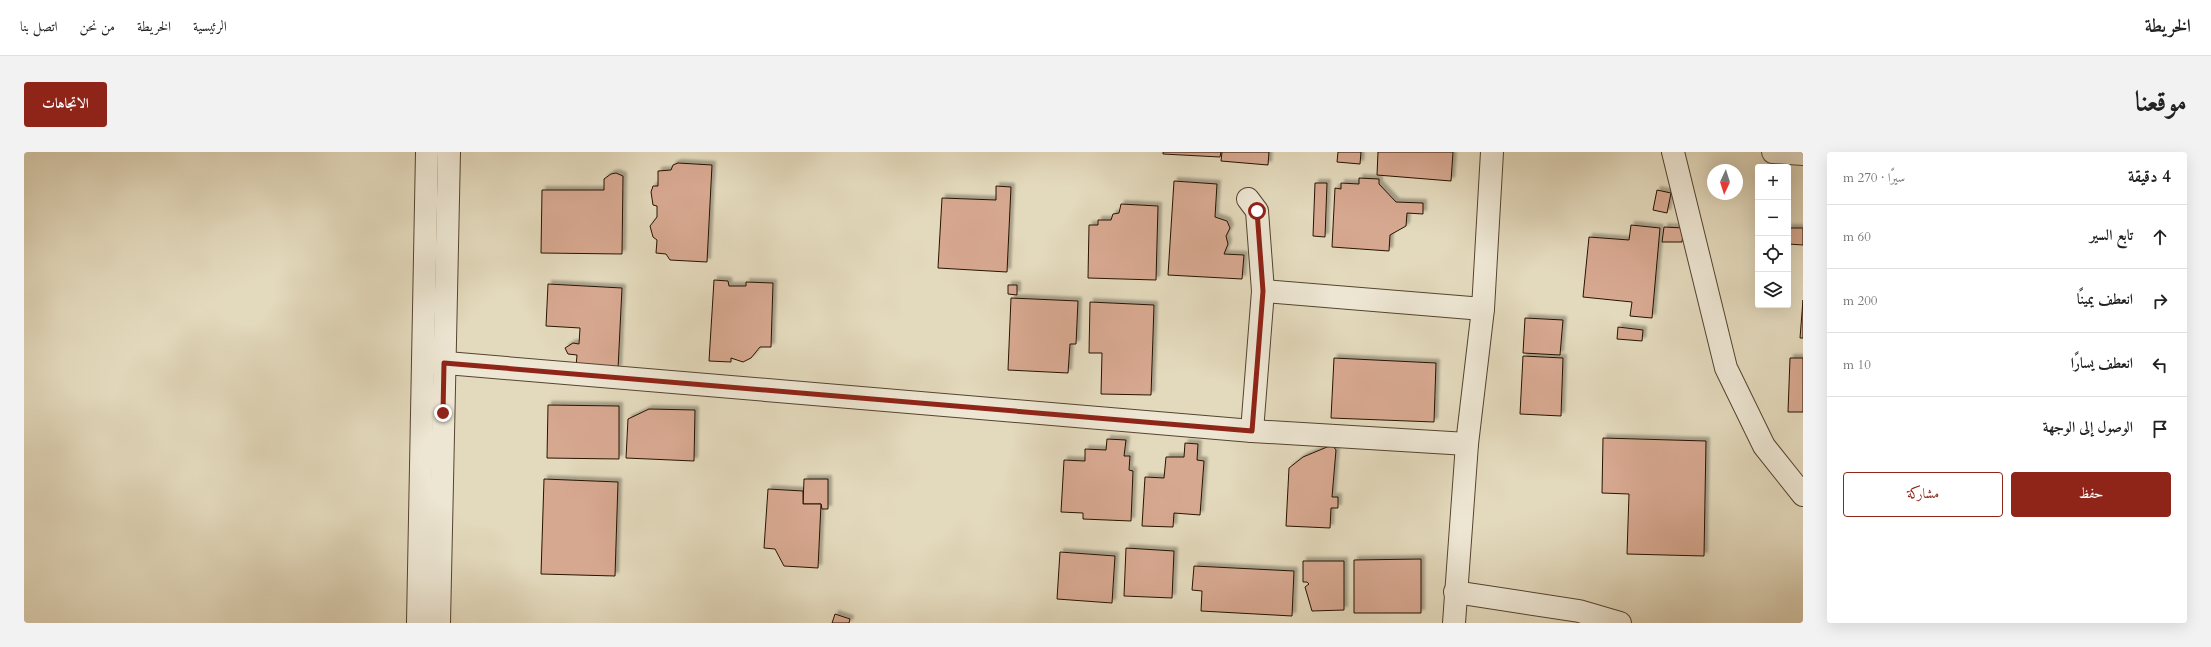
<!DOCTYPE html>
<html lang="ar">
<head>
<meta charset="utf-8">
<style>
  :root { --surface:#fff; --page:#f2f2f2; --text:#222; --muted:#767676; --line:#e0e0e0; --accent:#8f2418 }
  body { margin:0; font-family:Cardo,Amiri,serif; background:var(--page); color:var(--text); direction:rtl }
  .controls { position:absolute; right:12px; top:12px; display:grid; overflow:hidden; border-radius:4px; box-shadow:0 4px 16px #0002 }
  .controls button { width:36px; height:36px; display:grid; place-items:center; padding:0; border:0; border-bottom:1px solid var(--line); background:var(--surface); color:var(--text); font:20px sans-serif }
  .compass { position:absolute; left:1683px; top:12px; width:36px; height:36px; border-radius:50%; background:var(--surface); box-shadow:0 4px 16px #0002; rotate:184deg }
  .stop { position:absolute; width:12px; height:12px; margin:-9px; border:3px solid #8f2418; border-radius:50%; background:#fff }
  .stop.end { background:#8f2418; border-color:#fff; box-shadow:0 1px 4px #0008 }
  .list { margin:0; padding:0; list-style:none }
  h2 { display:flex; justify-content:space-between; align-items:center; height:52px; margin:0; padding:0 16px; font-size:17px }
  h2 small { font-size:13px; font-weight:400; color:var(--muted) }
  .list li { display:grid; grid-template-columns:26px 1fr auto; gap:12px; align-items:center; box-sizing:border-box; height:64px; padding:0 16px; border-top:1px solid var(--line) }
  .list b { display:block; font-size:15px; white-space:nowrap }
  .list em { font-size:13px; font-style:normal; color:var(--muted) }
  .actions { display:flex; gap:8px; padding:12px 16px }
  .actions a { flex:1; padding:9px 0; border:1px solid var(--accent); border-radius:4px; text-align:center; font-size:14px; color:var(--accent) }
  .actions .main { background:var(--accent); color:#fff }
  .icon { flex:none; width:22px; height:22px; fill:none; stroke:currentColor; stroke-width:2; stroke-linecap:round; stroke-linejoin:round }
  .map { position:relative; flex:none; width:1779px; height:471px; overflow:hidden; direction:ltr; border-radius:4px }
  header { display:flex; align-items:center; gap:24px; box-sizing:border-box; height:56px; padding:0 20px; background:var(--surface); border-bottom:1px solid var(--line) }
  header strong { font-size:19px }
  nav { display:flex; gap:22px; margin-inline-start:auto; font-size:14px }
  .intro { display:flex; align-items:center; justify-content:space-between; box-sizing:border-box; height:96px; padding:0 24px }
  h1 { margin:0; font-size:28px }
  .button { padding:10px 18px; border-radius:4px; background:var(--accent); color:#fff; font-size:14px; font-weight:700 }
  main { display:flex; gap:24px; padding:0 24px }
  aside { flex:1; background:var(--surface); border-radius:4px; box-shadow:0 4px 16px #0002 }
  .map>svg:first-child { display:block }
  .building { fill:#d7a890; stroke:#261300; filter:url(#shadow) }
  .lines { fill:none; stroke-linecap:round; stroke-linejoin:round }
  .minor-casing { stroke:#55442f; stroke-width:24 }
  .minor { stroke:#ede6d3; stroke-width:22 }
  .route { stroke:#8f2418; stroke-width:5 }
</style>
</head>
<body>
<header>
<strong>الخريطة</strong>
<nav><a>الرئيسية</a><a>الخريطة</a><a>من نحن</a><a>اتصل بنا</a></nav>
</header>
<div class="intro"><h1>موقعنا</h1><a class="button">الاتجاهات</a></div>
<main>
<aside>
<h2>4 دقيقة<small>سيرًا · 270 m</small></h2>
<ul class="list">
<li><svg class="icon" aria-label="ahead" viewBox="0 0 24 24"><path d="M12 20V5M6 11l6-6 6 6"/></svg><div><b>تابع السير</b></div><em>60 m</em></li>
<li><svg class="icon" aria-label="right" viewBox="0 0 24 24"><path d="M7 20v-9h11M14 6l5 5-5 5"/></svg><div><b>انعطف يمينًا</b></div><em>200 m</em></li>
<li><svg class="icon" aria-label="left" viewBox="0 0 24 24"><path d="M17 20v-9H6M10 6l-5 5 5 5"/></svg><div><b>انعطف يسارًا</b></div><em>10 m</em></li>
<li><svg class="icon" aria-label="arrive" viewBox="0 0 24 24"><path d="M6 21V4h12l-3 4 3 4H6"/></svg><div><b>الوصول إلى الوجهة</b></div></li>
</ul>
<div class="actions"><a class="main">حفظ</a><a>مشاركة</a></div>
</aside>
<div class="map">
<svg width="1779" height="471" viewBox="0 0 1779 471">
  <defs>
    <filter id="shadow"><feDropShadow dx="3.5" dy="-3.5" stdDeviation="1" flood-color="#0004"/></filter>
  </defs>
  <rect width="100%" height="100%" fill="#e3d9bc"/>
  <filter id="stains"><feTurbulence type="fractalNoise" baseFrequency=".005" numOctaves="4"/><feColorMatrix values="0 0 0 0 .2 0 0 0 0 .09 0 0 0 0 .02 0 0 0 .5 -.17"/></filter>
  <radialGradient id="worn" r=".72"><stop offset=".6" stop-color="#630" stop-opacity="0"/><stop offset="1" stop-color="#630" stop-opacity=".3"/></radialGradient>
  <g class="building">
    <polygon points="1139,0 1197,0 1196,5 1139,2"/>
    <polygon points="1198,0 1245,0 1244,13 1197,9"/>
    <polygon points="1314,0 1337,0 1336,12 1313,10"/>
    <polygon points="1354,0 1429,0 1427,29 1353,23"/>
    <polygon points="654,11 688,13 683,110 646,108 642,102 632,101 633,88 629,85 626,74 633,65 633,54 629,53 627,40 629,34 634,34 634,19 647,18 649,13"/>
    <polygon points="592,21 599,24 598,102 517,101 518,38 580,38 580,27 587,22"/>
    <polygon points="1335,26 1355,27 1355,32 1372,50 1399,51 1399,62 1383,61 1382,74 1366,83 1365,99 1308,95 1311,36 1317,37 1317,31 1335,32"/>
    <polygon points="1150,29 1193,32 1191,65 1203,69 1206,76 1202,84 1204,92 1200,102 1220,103 1218,127 1144,123"/>
    <polygon points="1291,31 1303,31 1301,85 1289,84"/>
    <polygon points="972,34 987,35 983,120 914,116 918,46 972,48"/>
    <polygon points="1633,38 1647,41 1643,61 1629,58"/>
    <polygon points="1097,52 1134,54 1132,128 1064,126 1065,73 1074,73 1074,68 1087,68 1089,62 1095,61"/>
    <polygon points="1607,73 1636,76 1628,166 1606,164 1608,150 1559,145 1565,85 1605,88"/>
    <polygon points="1640,75 1660,76 1658,90 1638,90"/>
    <polygon points="1764,76 1779,76 1779,93 1764,92"/>
    <polygon points="690,128 704,129 705,134 722,134 722,130 749,131 747,195 736,195 727,206 719,210 707,206 707,210 685,209"/>
    <polygon points="524,132 598,136 594,217 552,215 553,203 544,202 541,196 549,191 555,192 556,176 522,174"/>
    <polygon points="984,133 993,133 993,143 984,142"/>
    <polygon points="987,146 1054,149 1052,192 1046,192 1044,221 984,218"/>
    <polygon points="1779,148 1779,186 1776,186"/>
    <polygon points="1066,150 1130,153 1127,243 1077,242 1078,201 1065,201"/>
    <polygon points="1501,166 1539,168 1536,203 1499,201"/>
    <polygon points="1594,175 1619,178 1618,189 1593,187"/>
    <polygon points="1499,204 1539,206 1537,264 1496,262"/>
    <polygon points="1310,206 1412,211 1410,270 1307,266"/>
    <polygon points="1766,206 1779,206 1779,260 1764,260"/>
    <polygon points="524,253 595,254 595,307 523,306"/>
    <polygon points="625,257 671,258 670,309 602,306 604,267"/>
    <polygon points="1579,286 1682,289 1680,404 1603,402 1605,342 1578,341"/>
    <polygon points="1083,287 1102,288 1100,304 1106,304 1105,318 1109,319 1107,369 1059,367 1059,361 1037,360 1040,308 1061,309 1061,297 1082,298"/>
    <polygon points="1161,291 1174,292 1173,308 1180,309 1176,363 1150,361 1149,375 1118,374 1121,325 1140,326 1142,305 1160,305"/>
    <polygon points="1309,294 1312,298 1308,345 1314,345 1314,356 1307,356 1306,376 1262,374 1265,316 1279,305 1303,295"/>
    <polygon points="520,327 594,330 591,424 517,422"/>
    <polygon points="780,327 804,327 804,357 798,357 797,352 779,352"/>
    <polygon points="744,337 779,339 779,352 797,352 794,416 760,414 751,397 740,396"/>
    <polygon points="1102,396 1150,399 1148,446 1100,444"/>
    <polygon points="1036,400 1091,404 1088,451 1033,447"/>
    <polygon points="1397,407 1397,461 1330,461 1330,408"/>
    <polygon points="1279,409 1320,409 1320,458 1288,459 1281,435 1285,432 1283,430 1279,430"/>
    <polygon points="1170,414 1270,419 1268,464 1177,459 1178,439 1168,438"/>
    <polygon points="811,462 826,467 825,471 808,471"/>
  </g>
  <g class="lines">
    <g class="minor-casing">
      <g id="minor">
        <polyline points="1649,0 1702,216 1740,294 1779,343"/>
        <polyline points="1749,0 1779,2"/>
        <polyline points="1224,47 1233,59 1239,139 1228,279"/>
        <polyline points="1239,139 1459,157"/>
        <polyline points="399,209 1228,279 1443,292"/>
        <polyline points="1431,440 1555,459 1596,471"/>
        <polyline points="394,471 403,0"/>
        <polyline points="415,471 425,0"/>
        <polyline points="1430,471 1443,292 1459,157 1468,0"/>
      </g>
    </g>
    <use href="#minor" class="minor"/>
  </g>
  <g class="lines">
    <polyline class="route" points="419,261 420,211 1228,279 1239,139 1233,59"/>
  </g>
  <rect width="100%" height="100%" filter="url(#stains)"/>
  <rect width="100%" height="100%" fill="url(#worn)"/>
</svg>
<div class="controls">
<button>+</button>
<button>−</button>
<button><svg class="icon" aria-label="locate" viewBox="0 0 24 24"><circle cx="12" cy="12" r="6"/><path d="M12 2v4M12 18v4M2 12h4M18 12h4"/></svg></button>
<button><svg class="icon" aria-label="layers" viewBox="0 0 24 24"><path d="M12 4l9 5-9 5-9-5zM3 14l9 5 9-5"/></svg></button>
</div>
<svg class="compass" viewBox="-18 -18 36 36"><path d="M0-13l5 13h-10z" fill="#e53935"/><path d="M0 13l5-13h-10z" fill="#767676"/></svg>
<div class="stop" style="left:1233px;top:59px"></div>
<div class="stop end" style="left:419px;top:261px"></div>
</div>
</main>
</body>
</html>
